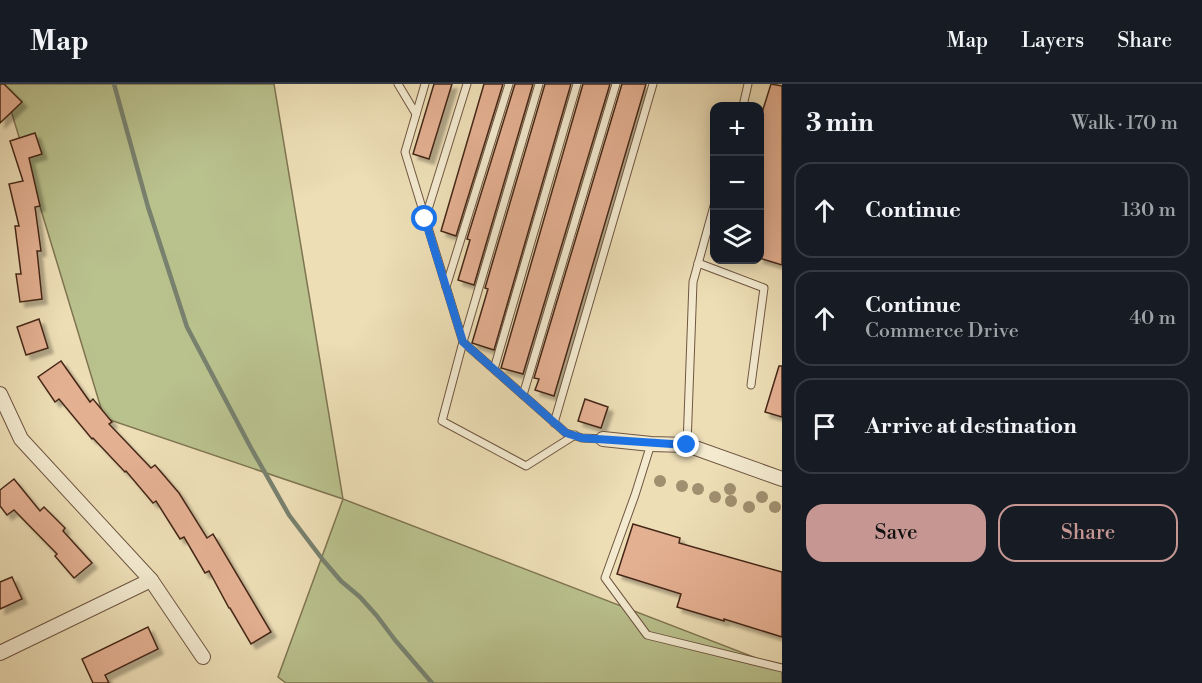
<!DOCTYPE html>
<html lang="en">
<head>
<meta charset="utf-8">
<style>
  :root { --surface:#171b24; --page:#20242c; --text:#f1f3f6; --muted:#9ea1a6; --line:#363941; --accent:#c59692 }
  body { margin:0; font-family:"Libre Bodoni",serif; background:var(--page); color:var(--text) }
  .controls { position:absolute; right:18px; top:18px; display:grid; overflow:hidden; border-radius:12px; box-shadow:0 3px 15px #0003 }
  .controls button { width:54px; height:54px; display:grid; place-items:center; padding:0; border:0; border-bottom:2px solid var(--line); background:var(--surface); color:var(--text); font:30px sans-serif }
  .stop { position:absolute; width:18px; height:18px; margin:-14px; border:4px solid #1a73e8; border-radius:50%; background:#fff }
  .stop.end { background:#1a73e8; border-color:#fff; box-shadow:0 2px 6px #0008 }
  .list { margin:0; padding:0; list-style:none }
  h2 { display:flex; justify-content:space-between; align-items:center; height:78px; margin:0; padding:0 24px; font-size:26px }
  h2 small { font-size:20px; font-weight:400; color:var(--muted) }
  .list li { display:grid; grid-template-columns:39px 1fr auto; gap:18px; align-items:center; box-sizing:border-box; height:96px; margin:0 12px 12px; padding:0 12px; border:2px solid var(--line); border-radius:18px }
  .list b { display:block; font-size:22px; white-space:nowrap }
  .list p { margin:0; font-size:20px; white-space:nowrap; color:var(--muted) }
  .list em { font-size:20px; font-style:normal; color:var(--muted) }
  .actions { display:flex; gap:12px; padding:18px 24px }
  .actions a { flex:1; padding:14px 0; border:2px solid var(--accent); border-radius:18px; text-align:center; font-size:21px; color:var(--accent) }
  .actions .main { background:var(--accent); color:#111 }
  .icon { flex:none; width:33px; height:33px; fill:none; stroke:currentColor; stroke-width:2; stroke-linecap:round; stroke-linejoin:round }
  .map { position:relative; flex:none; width:782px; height:599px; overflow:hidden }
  header { display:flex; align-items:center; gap:36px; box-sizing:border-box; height:84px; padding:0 30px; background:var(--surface); border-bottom:2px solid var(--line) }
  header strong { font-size:28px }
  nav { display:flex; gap:33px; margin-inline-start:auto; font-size:21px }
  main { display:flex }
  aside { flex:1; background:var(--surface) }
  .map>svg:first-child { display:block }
  .green { fill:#b9c18d; stroke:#7f7452; stroke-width:1.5 }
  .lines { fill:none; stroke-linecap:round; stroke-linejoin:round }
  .stream { stroke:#78816e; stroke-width:4.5 }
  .building { fill:#e4b092; stroke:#452818; stroke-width:1.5; filter:url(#shadow) }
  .lane-casing { stroke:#6f5640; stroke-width:9 }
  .street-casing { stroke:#6f5640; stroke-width:16 }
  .lane { stroke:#f3ead0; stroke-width:7 }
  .street { stroke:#f3ead0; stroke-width:14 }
  .tree { fill:#a18f6f }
  .route { stroke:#1a73e8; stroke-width:8 }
</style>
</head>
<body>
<header>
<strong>Map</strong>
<nav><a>Map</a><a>Layers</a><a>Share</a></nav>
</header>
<main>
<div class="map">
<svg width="782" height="599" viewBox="0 0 782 599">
  <defs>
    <filter id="shadow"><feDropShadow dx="5" dy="5" stdDeviation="1.5" flood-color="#0004"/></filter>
  </defs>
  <rect width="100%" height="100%" fill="#eddeb6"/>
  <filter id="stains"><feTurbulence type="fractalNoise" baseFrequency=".00333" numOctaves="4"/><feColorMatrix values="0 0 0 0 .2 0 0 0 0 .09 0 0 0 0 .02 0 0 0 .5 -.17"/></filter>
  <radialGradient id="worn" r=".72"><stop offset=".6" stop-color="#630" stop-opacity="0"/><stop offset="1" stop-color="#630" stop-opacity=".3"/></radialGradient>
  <polygon class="green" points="3,0 274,0 343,415 782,584 782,599 286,599 278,593 343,415 104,334"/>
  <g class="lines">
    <polyline class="stream" points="114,0 148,123 187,243 251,364 289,431 323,476 341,497 360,513 377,532 395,556 432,599"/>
  </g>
  <g class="building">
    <polygon points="0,0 4,0 22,18 0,39"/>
    <polygon points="434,0 452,0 429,75 413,70"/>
    <polygon points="484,0 503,0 456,152 441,147"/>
    <polygon points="515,0 533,0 474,201 458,196 470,156 467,155"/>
    <polygon points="545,0 571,0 494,266 472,259 488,205 485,204"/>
    <polygon points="583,0 610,0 523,290 501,284"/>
    <polygon points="622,0 646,0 554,312 535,306 539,295 534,294"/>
    <polygon points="771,0 782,2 782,181 759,174 759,38"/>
    <polygon points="35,49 42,70 29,74 40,122 35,123 41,167 37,167 42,215 20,218 16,190 21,190 15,142 19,142 9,100 23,97 10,57"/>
    <polygon points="39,235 48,264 26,271 17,243"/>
    <polygon points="61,277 90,318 93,315 112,338 109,340 151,384 155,381 179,409 207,454 213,450 271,548 251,560 230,524 229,524 209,487 205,489 184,453 180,455 156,417 153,419 126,387 125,388 93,354 92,355 59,315 55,318 38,293"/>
    <polygon points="779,282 782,282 782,333 765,328"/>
    <polygon points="585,315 608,323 601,344 578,337"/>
    <polygon points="14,395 40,427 44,423 65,444 63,447 92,479 74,494 55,472 57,470 14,426 7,431 0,422 0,406"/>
    <polygon points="633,440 680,454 679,459 782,488 782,553 724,535 724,537 677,523 681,510 617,490"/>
    <polygon points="12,493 22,515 0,525 0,498"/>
    <polygon points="148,543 158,565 105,591 109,599 93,599 82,575"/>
  </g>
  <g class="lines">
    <g class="lane-casing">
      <g id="lane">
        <polyline points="398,0 416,30"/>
        <polyline points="425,0 405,68 463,258 442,337 526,382 575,351"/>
        <polyline points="539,0 463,258 566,349 582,354 603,355"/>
        <polyline points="743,22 748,0"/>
        <polyline points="425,135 467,0"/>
        <polyline points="698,179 764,204 751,301"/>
        <polyline points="446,203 509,0"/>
        <polyline points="494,285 577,0"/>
        <polyline points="523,311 616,0"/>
        <polyline points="554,339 653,0"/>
        <polyline points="651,360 635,411 605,494 647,551 782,584"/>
        <polyline points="687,361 693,198 714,122"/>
      </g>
    </g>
    <g class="street-casing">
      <g id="street">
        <polyline points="0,310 21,355 151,496 203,573"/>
        <polyline points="603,355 651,360 687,361 782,395"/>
        <polyline points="0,569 151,496"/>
      </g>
    </g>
    <use href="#lane" class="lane"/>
    <use href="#street" class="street"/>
  </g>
  <g class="tree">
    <circle cx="660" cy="397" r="6"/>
    <circle cx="682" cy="402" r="6"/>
    <circle cx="698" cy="405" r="6"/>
    <circle cx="730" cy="405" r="6"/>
    <circle cx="715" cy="413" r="6"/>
    <circle cx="762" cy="413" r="6"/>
    <circle cx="731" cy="417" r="6"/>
    <circle cx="749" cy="423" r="6"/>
    <circle cx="775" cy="423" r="6"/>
  </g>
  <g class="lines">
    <polyline class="route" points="425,135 463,258 566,349 582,354 687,361"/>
  </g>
  <rect width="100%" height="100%" filter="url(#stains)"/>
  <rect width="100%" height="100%" fill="url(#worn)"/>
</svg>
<div class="controls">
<button>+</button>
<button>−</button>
<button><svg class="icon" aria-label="layers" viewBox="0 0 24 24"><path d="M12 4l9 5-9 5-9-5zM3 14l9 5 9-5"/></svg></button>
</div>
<div class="stop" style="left:425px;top:135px"></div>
<div class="stop end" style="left:687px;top:361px"></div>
</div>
<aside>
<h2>3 min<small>Walk · 170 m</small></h2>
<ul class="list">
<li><svg class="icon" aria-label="ahead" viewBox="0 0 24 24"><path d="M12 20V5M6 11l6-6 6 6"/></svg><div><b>Continue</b></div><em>130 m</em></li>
<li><svg class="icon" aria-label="ahead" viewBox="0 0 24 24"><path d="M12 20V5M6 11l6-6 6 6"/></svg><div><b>Continue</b><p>Commerce Drive</p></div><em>40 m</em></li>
<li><svg class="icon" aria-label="arrive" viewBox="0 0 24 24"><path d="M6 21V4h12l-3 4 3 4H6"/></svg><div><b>Arrive at destination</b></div></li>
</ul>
<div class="actions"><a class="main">Save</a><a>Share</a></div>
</aside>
</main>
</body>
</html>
